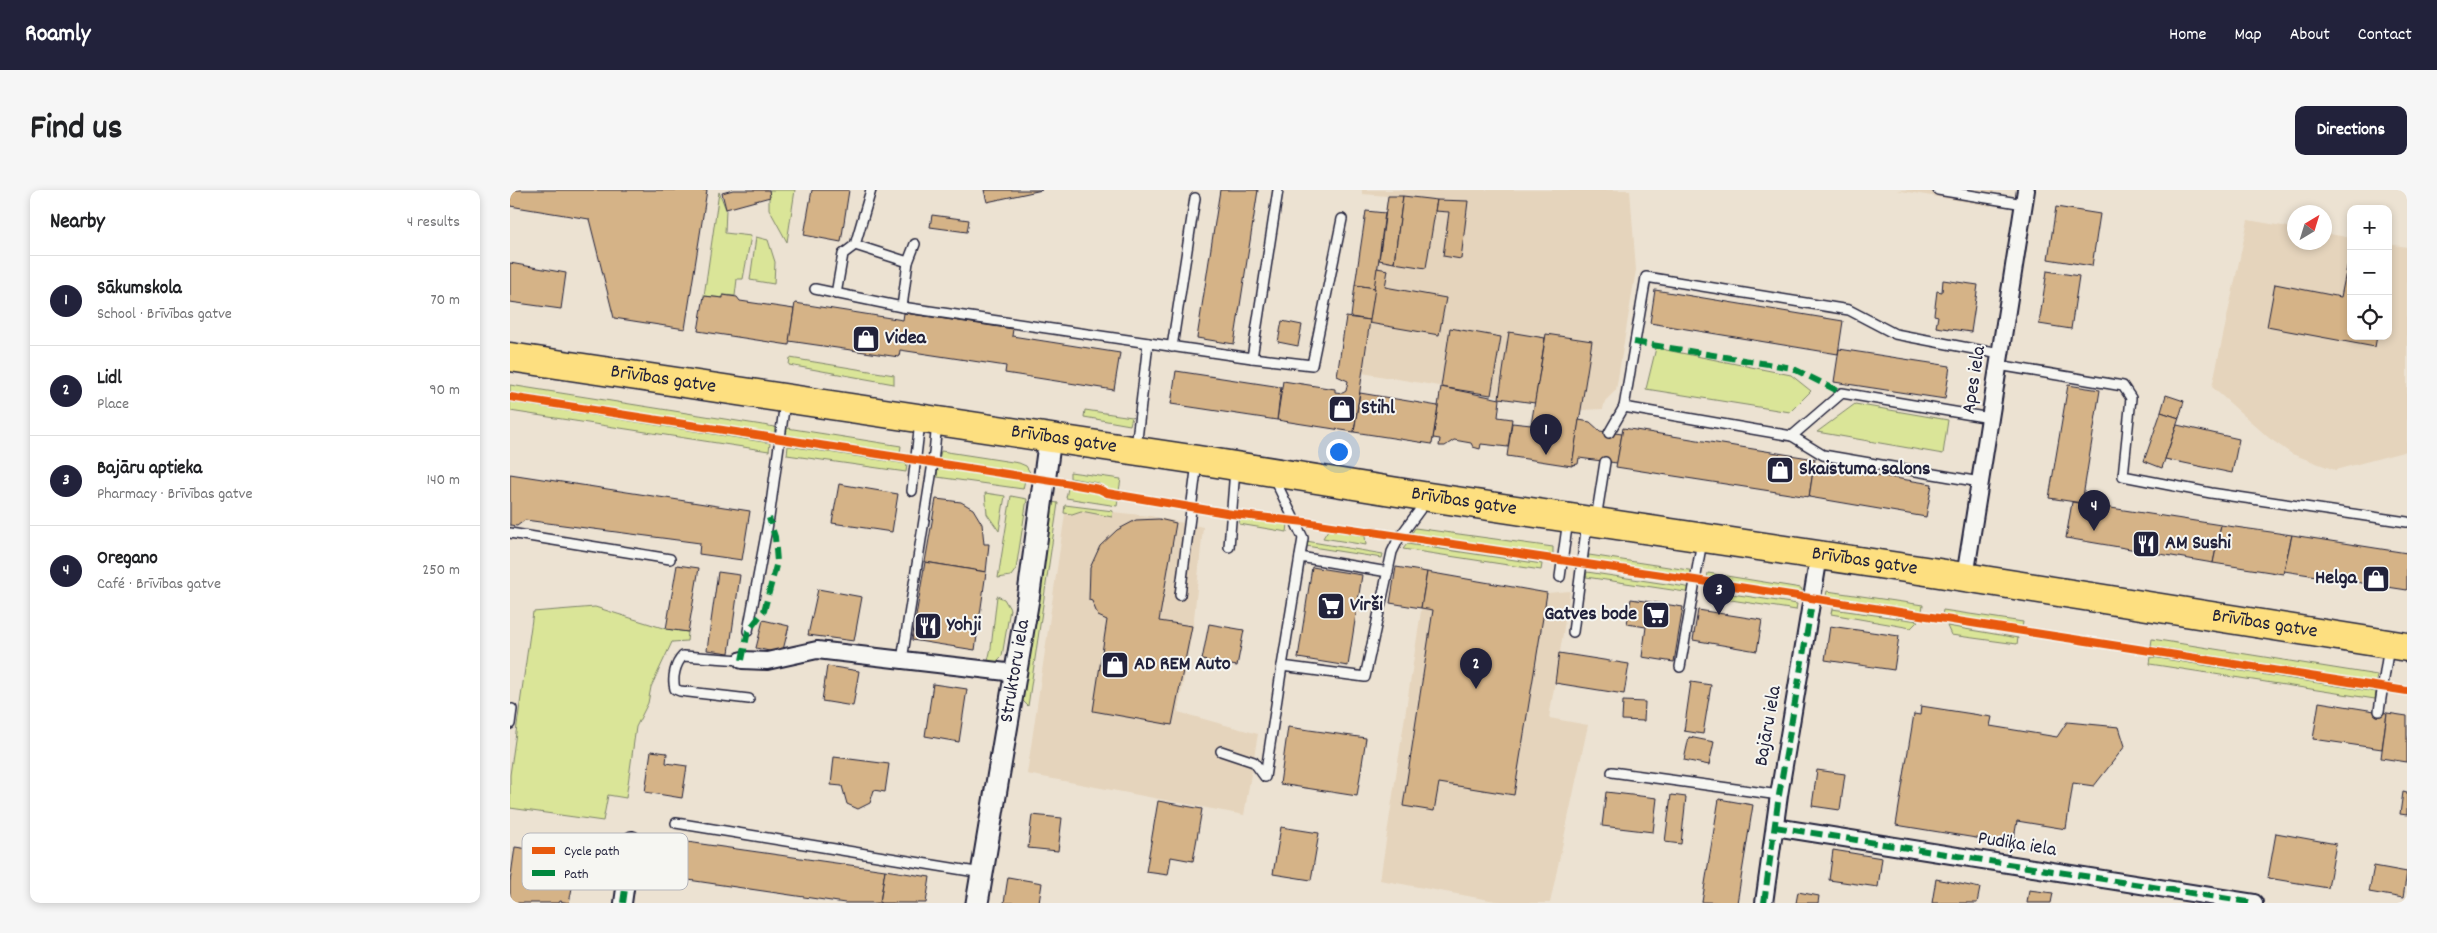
<!DOCTYPE html>
<html lang="en">
<head>
<meta charset="utf-8">
<style>
  :root { --surface:#fff; --page:#f6f6f6; --text:#202124; --muted:#757577; --line:#e0e0e0; --accent:#22223b }
  body { margin:0; font-family:Dekko,sans-serif; background:var(--page); color:var(--text) }
  .controls { position:absolute; right:15px; top:15px; display:grid; overflow:hidden; border-radius:10px; box-shadow:0 2px 8px #0003 }
  .controls button { width:45px; height:45px; display:grid; place-items:center; padding:0; border:0; border-bottom:1px solid var(--line); background:var(--surface); color:var(--text); font:25px sans-serif }
  .compass { position:absolute; left:1777px; top:15px; width:45px; height:45px; border-radius:50%; background:var(--surface); box-shadow:0 2px 8px #0003; rotate:38deg }
  .you { position:absolute; left:828px; top:261px; width:18px; height:18px; margin:-12px; border:4px solid #fff; border-radius:50%; background:#1a73e8; box-shadow:0 0 0 8px #1a73e833 }
  .badge { display:grid; place-items:center; width:32px; height:32px; border-radius:50%; background:var(--accent); color:#fff; font-size:16px; font-weight:700 }
  .pin { position:absolute; translate:-50% -41px; filter:drop-shadow(0 1px 2px #0008) }
  .pin::after { content:''; position:absolute; top:26px; width:18px; height:15px; background:inherit; clip-path:polygon(0 0,100% 0,50% 100%) }
  .list { margin:0; padding:0; list-style:none }
  h2 { display:flex; justify-content:space-between; align-items:center; height:65px; margin:0; padding:0 20px; font-size:21px }
  h2 small { font-size:16px; font-weight:400; color:var(--muted) }
  .list li { display:grid; grid-template-columns:32px 1fr auto; gap:15px; align-items:center; box-sizing:border-box; height:90px; padding:0 20px; border-top:1px solid var(--line) }
  .list b { display:block; font-size:19px; white-space:nowrap }
  .list p { margin:0; font-size:16px; white-space:nowrap; color:var(--muted) }
  .list em { font-size:16px; font-style:normal; color:var(--muted) }
  .icon { flex:none; width:28px; height:28px; fill:none; stroke:currentColor; stroke-width:2; stroke-linecap:round; stroke-linejoin:round }
  .map { position:relative; flex:none; width:1897px; height:713px; overflow:hidden; border-radius:10px }
  header { display:flex; align-items:center; gap:30px; box-sizing:border-box; height:70px; padding:0 25px; background:var(--accent); color:#fff }
  header strong { font-size:24px }
  nav { display:flex; gap:28px; margin-inline-start:auto; font-size:18px }
  .intro { display:flex; align-items:center; justify-content:space-between; box-sizing:border-box; height:120px; padding:0 30px }
  h1 { margin:0; font-size:35px }
  .button { padding:12px 22px; border-radius:10px; background:var(--accent); color:#fff; font-size:18px; font-weight:700 }
  main { display:flex; gap:30px; padding:0 30px }
  aside { flex:1; background:var(--surface); border-radius:10px; box-shadow:0 2px 8px #0003 }
  .map>svg:first-child { display:block }
  .built { fill:#e5d4bc }
  .green { fill:#dae598; stroke:#7e846a }
  .building { fill:#d5b387; stroke:#22223b }
  .lines { fill:none; stroke-linecap:round; stroke-linejoin:round }
  .service-casing { stroke:#22223b; stroke-width:12 }
  .minor-casing { stroke:#22223b; stroke-width:20 }
  .tertiary-casing { stroke:#22223b; stroke-width:25 }
  .trunk-casing { stroke:#22223b; stroke-width:31 }
  .service { stroke:#f6f6f2; stroke-width:9 }
  .minor { stroke:#f6f6f2; stroke-width:16 }
  .tertiary { stroke:#f6f6f2; stroke-width:21 }
  .trunk { stroke:#fddf80; stroke-width:28 }
  .quiet { stroke:#00873e; stroke-width:6; stroke-dasharray:12 6; stroke-linecap:butt }
  .cycleway-casing { stroke:#f6f6f2; stroke-width:11 }
  .cycleway { stroke:#e8590c; stroke-width:8 }
  .labels { text-anchor:middle; dominant-baseline:central; stroke-width:4; stroke-linejoin:round; paint-order:stroke }
  .poi-label { font-size:20px; font-weight:bold; fill:#22223b; stroke:#f6f6f2; text-anchor:start }
  .street-label { font-size:20px; fill:#22223b; stroke:#f6f6f2 }
  .key { fill:#f6f6f2; stroke:#b6b6bb; stroke-width:1 }
  .key-label { font-size:14px; fill:#22223b }
</style>
</head>
<body>
<header>
<strong>Roamly</strong>
<nav><a>Home</a><a>Map</a><a>About</a><a>Contact</a></nav>
</header>
<div class="intro"><h1>Find us</h1><a class="button">Directions</a></div>
<main>
<aside>
<h2>Nearby<small>4 results</small></h2>
<ul class="list">
<li><span class="badge">1</span><div><b>Sākumskola</b><p>School · Brīvības gatve</p></div><em>70 m</em></li>
<li><span class="badge">2</span><div><b>Lidl</b><p>Place</p></div><em>90 m</em></li>
<li><span class="badge">3</span><div><b>Bajāru aptieka</b><p>Pharmacy · Brīvības gatve</p></div><em>140 m</em></li>
<li><span class="badge">4</span><div><b>Oregano</b><p>Café · Brīvības gatve</p></div><em>250 m</em></li>
</ul>
</aside>
<div class="map">
<svg width="1897" height="713" viewBox="0 0 1897 713">
  <rect width="100%" height="100%" fill="#ece2d2"/>
  <filter id="ink" filterUnits="userSpaceOnUse"><feTurbulence type="fractalNoise" baseFrequency=".02" numOctaves="2"/><feDisplacementMap in="SourceGraphic" scale="10" xChannelSelector="R" yChannelSelector="G"/><feConvolveMatrix kernelMatrix="1 2 1 2 8 2 1 2 1" color-interpolation-filters="sRGB"/></filter>
  <g filter="url(#ink)">
    <g class="built">
      <polygon points="852,0 1120,0 1126,80 1106,200 1095,211 1093,219 1071,220 852,183 878,6 852,4"/>
      <polygon points="1386,0 1484,0 1481,16"/>
      <polygon points="1738,30 1784,38 1784,52 1814,52 1815,43 1841,48 1841,146 1878,146 1878,54 1897,57 1897,261 1825,280 1782,264 1759,248 1702,197"/>
      <polygon points="556,317 640,326 693,337 684,429 668,522 748,544 734,625 517,584"/>
      <polygon points="917,382 1037,403 1060,401 1039,528 1078,535 1040,713 996,713 870,690"/>
    </g>
    <g class="green">
      <polygon points="259,0 285,0 277,52 259,19"/>
      <polygon points="209,2 216,19 215,43 241,46 233,89 227,89 225,106 214,105 213,108 194,106"/>
      <polygon points="246,47 258,50 265,72 264,94 240,90"/>
      <polygon points="1146,158 1281,185 1301,201 1280,222 1136,199"/>
      <polygon points="280,168 384,185 384,194 279,175"/>
      <polygon points="0,195 265,237 264,244 0,202"/>
      <polygon points="0,212 260,253 259,261 0,221"/>
      <polygon points="1345,214 1438,230 1433,264 1307,242"/>
      <polygon points="575,220 622,227 620,235 574,227"/>
      <polygon points="277,238 391,256 390,263 276,245"/>
      <polygon points="278,256 397,274 396,282 277,265"/>
      <polygon points="431,261 509,273 516,276 521,284 429,269"/>
      <polygon points="428,277 515,290 513,299 427,287"/>
      <polygon points="560,282 611,289 609,301 600,300 588,293 560,288"/>
      <polygon points="558,298 590,303 596,308 608,310 607,316 556,308"/>
      <polygon points="475,303 495,306 489,341 477,324"/>
      <polygon points="501,306 517,309 506,379 501,386 488,388"/>
      <polygon points="542,312 548,313 518,516 511,509"/>
      <polygon points="555,315 603,321 602,327 571,321 562,324 554,323"/>
      <polygon points="730,327 778,334 777,342 729,334"/>
      <polygon points="905,338 1043,357 1043,367 900,346"/>
      <polygon points="818,340 855,346 856,355 813,348"/>
      <polygon points="796,351 873,364 872,368 796,356"/>
      <polygon points="897,354 1032,374 1031,380 893,359"/>
      <polygon points="1079,365 1185,381 1184,387 1078,371"/>
      <polygon points="1077,382 1183,398 1182,403 1076,387"/>
      <polygon points="1198,383 1291,398 1294,405 1197,389"/>
      <polygon points="1196,400 1287,414 1286,420 1195,406"/>
      <polygon points="1317,401 1413,415 1412,421 1316,406"/>
      <polygon points="487,406 494,409 500,419 492,466 483,475 477,475 481,458"/>
      <polygon points="85,417 156,439 178,442 177,451 162,452 141,497 138,513 126,537 116,608 98,605 93,631 0,618 0,585 23,422"/>
      <polygon points="1322,419 1408,431 1401,438 1321,424"/>
      <polygon points="1433,420 1513,432 1512,438 1432,426"/>
      <polygon points="1437,436 1508,448 1507,454 1441,445"/>
      <polygon points="1642,449 1867,485 1866,492 1641,456"/>
      <polygon points="1641,467 1866,502 1865,509 1640,474"/>
    </g>
    <g class="building">
      <polygon points="0,0 197,0 175,139 104,128 79,29 0,16"/>
      <polygon points="223,0 259,0 260,7 216,19 212,3"/>
      <polygon points="302,0 339,0 331,52 294,45"/>
      <polygon points="474,0 532,0 477,12"/>
      <polygon points="710,0 748,0 724,154 687,148"/>
      <polygon points="878,6 893,6 884,73 869,70"/>
      <polygon points="893,6 927,10 916,78 884,73"/>
      <polygon points="927,10 958,11 951,69 933,66 939,22 925,21"/>
      <polygon points="1546,17 1590,24 1582,76 1538,69"/>
      <polygon points="856,21 875,23 865,98 845,95"/>
      <polygon points="422,25 459,30 457,42 420,37"/>
      <polygon points="1841,57 1841,146 1867,146 1865,157 1757,137 1765,94 1831,107"/>
      <polygon points="0,73 56,83 51,119 0,112"/>
      <polygon points="867,78 878,80 875,97 936,108 929,145 859,133"/>
      <polygon points="1537,81 1569,86 1561,139 1529,134"/>
      <polygon points="1433,90 1468,95 1461,142 1426,137 1428,126 1424,125 1427,101 1432,102"/>
      <polygon points="845,95 865,98 860,130 841,127"/>
      <polygon points="1145,100 1333,131 1328,164 1140,133"/>
      <polygon points="213,105 227,107 230,111 284,119 279,155 188,141 194,106 213,108"/>
      <polygon points="285,113 393,130 394,123 503,139 502,146 610,163 604,200 495,183 496,176 390,160 389,167 279,151"/>
      <polygon points="836,127 860,130 844,242 767,230 773,191 825,199 825,202 833,203 836,201 838,191 827,186"/>
      <polygon points="772,131 792,135 788,156 768,152"/>
      <polygon points="940,138 991,147 981,205 931,197"/>
      <polygon points="999,142 1035,148 1025,213 989,208"/>
      <polygon points="1036,144 1082,151 1062,276 997,266 1002,233 1021,235"/>
      <polygon points="1329,159 1440,176 1435,209 1324,192"/>
      <polygon points="666,181 771,197 767,230 661,214"/>
      <polygon points="1558,195 1590,200 1572,313 1539,308"/>
      <polygon points="931,197 990,209 988,227 1002,229 998,257 971,254 970,259 963,257 961,253 944,250 935,256 929,256 930,249 923,248"/>
      <polygon points="850,203 928,216 922,254 844,242"/>
      <polygon points="1656,205 1674,211 1669,228 1651,222"/>
      <polygon points="1651,222 1669,228 1652,278 1634,271"/>
      <polygon points="1069,230 1080,232 1090,241 1112,244 1107,273 1069,268 1068,274 1062,275"/>
      <polygon points="1667,235 1729,249 1722,283 1655,269"/>
      <polygon points="1113,238 1305,269 1299,307 1106,277"/>
      <polygon points="1304,275 1422,294 1416,327 1299,307"/>
      <polygon points="0,284 240,321 232,370 189,364 190,353 15,330 7,336 0,335"/>
      <polygon points="329,294 388,304 382,342 322,333"/>
      <polygon points="426,309 451,312 463,319 472,334 474,354 479,354 476,382 415,372"/>
      <polygon points="1562,312 1711,335 1703,373 1556,348"/>
      <polygon points="649,329 666,333 649,431 682,436 662,535 583,521 597,430 588,426 582,411 579,410 580,378 590,356 607,340 626,330"/>
      <polygon points="1711,335 1782,345 1773,384 1703,373"/>
      <polygon points="1782,345 1897,363 1897,400 1774,381"/>
      <polygon points="415,372 476,382 465,460 402,450"/>
      <polygon points="167,375 189,378 178,442 156,439"/>
      <polygon points="802,377 852,385 838,476 788,468"/>
      <polygon points="886,377 917,382 911,418 880,413"/>
      <polygon points="208,382 230,385 219,463 197,460"/>
      <polygon points="917,382 1037,403 1004,605 929,593 924,621 893,616 923,420 911,418"/>
      <polygon points="308,399 352,407 344,451 298,445"/>
      <polygon points="1121,409 1173,417 1164,472 1132,467 1136,437 1117,434"/>
      <polygon points="1188,420 1252,430 1247,461 1183,450"/>
      <polygon points="253,430 279,436 272,464 246,458"/>
      <polygon points="699,434 734,440 727,476 692,470"/>
      <polygon points="1320,436 1389,446 1384,480 1315,470"/>
      <polygon points="1049,463 1119,474 1114,504 1045,493"/>
      <polygon points="317,476 349,481 343,516 312,511"/>
      <polygon points="1181,492 1201,495 1193,544 1174,541"/>
      <polygon points="423,494 457,499 449,552 415,546"/>
      <polygon points="1113,511 1135,512 1134,531 1112,530"/>
      <polygon points="1809,512 1877,523 1872,559 1803,549"/>
      <polygon points="1411,516 1482,527 1480,536 1547,547 1557,532 1609,537 1615,556 1584,596 1563,593 1556,639 1507,631 1503,654 1386,635 1404,524 1410,525"/>
      <polygon points="1877,523 1897,526 1897,572 1871,568"/>
      <polygon points="778,537 856,548 847,606 770,594"/>
      <polygon points="1179,547 1204,552 1199,575 1174,570"/>
      <polygon points="141,561 157,563 156,573 177,576 172,608 135,602"/>
      <polygon points="324,567 379,574 375,602 364,600 360,613 348,619 337,614 332,596 321,595"/>
      <polygon points="1307,580 1335,584 1330,620 1302,616"/>
      <polygon points="1096,602 1147,608 1143,642 1092,636"/>
      <polygon points="1893,602 1897,603 1897,625 1890,624"/>
      <polygon points="1161,605 1176,607 1171,654 1155,652"/>
      <polygon points="1209,609 1243,615 1227,713 1192,712"/>
      <polygon points="648,611 692,619 683,671 661,667 658,685 636,682"/>
      <polygon points="522,625 552,628 548,661 518,658"/>
      <polygon points="771,637 809,643 801,690 763,684"/>
      <polygon points="1766,643 1826,654 1818,698 1758,688"/>
      <polygon points="163,650 375,680 370,713 335,713 158,687"/>
      <polygon points="5,657 87,669 83,696 63,693 59,713 50,711 49,713 0,713 0,692"/>
      <polygon points="1323,660 1372,668 1368,697 1319,690"/>
      <polygon points="1864,676 1897,682 1893,708 1859,702"/>
      <polygon points="375,680 420,687 416,713 370,713"/>
      <polygon points="498,687 532,693 529,713 494,713"/>
      <polygon points="1426,689 1470,698 1467,713 1422,713"/>
      <polygon points="1519,700 1543,703 1541,713 1517,713"/>
      <polygon points="1288,702 1309,706 1308,713 1286,713"/>
    </g>
    <g class="lines">
      <g class="service-casing">
        <g id="service">
          <polyline points="1428,0 1514,14"/>
          <polyline points="345,55 398,72"/>
          <polyline points="305,99 392,117 742,168 768,0"/>
          <polyline points="326,104 333,64 345,55 361,0"/>
          <polyline points="392,117 398,72 405,54"/>
          <polyline points="662,157 685,8"/>
          <polyline points="742,168 802,175 832,29"/>
          <polyline points="1488,175 1613,196 1621,208 1613,286 1701,303 1897,332"/>
          <polyline points="1099,243 1114,217"/>
          <polyline points="1282,246 1332,203 1480,228"/>
          <polyline points="626,258 638,153"/>
          <polyline points="763,286 793,348 772,476 855,487 882,362 889,348 917,310"/>
          <polyline points="1470,292 1313,265 1282,246 1114,217 1136,87 1339,120 1385,144 1490,164"/>
          <polyline points="402,301 410,232"/>
          <polyline points="1086,329 1095,272"/>
          <polyline points="0,343 160,369"/>
          <polyline points="719,357 725,279"/>
          <polyline points="790,367 878,382"/>
          <polyline points="1050,387 1058,330"/>
          <polyline points="670,405 687,273"/>
          <polyline points="238,441 259,328 275,212"/>
          <polyline points="1063,442 1077,333"/>
          <path d="M232,470L173,466C165,474 162,488 165,499L170,501L239,509"/>
          <polyline points="392,470 423,273 427,233"/>
          <polyline points="1170,477 1192,351"/>
          <polyline points="1869,521 1879,456"/>
          <polyline points="0,534 2,519"/>
          <polyline points="711,561 744,572 755,587 772,476"/>
          <polyline points="1102,582 1269,605"/>
          <polyline points="166,633 472,683"/>
        </g>
      </g>
      <g class="minor-casing">
        <g id="minor">
          <polyline points="1455,387 1516,0"/>
          <polyline points="232,470 257,471 307,460 505,483"/>
          <polyline points="1265,637 1744,713"/>
          <polyline points="113,713 122,650"/>
          <polyline points="1254,713 1269,605 1309,366"/>
        </g>
      </g>
      <g class="tertiary-casing">
        <g id="tertiary">
          <path id="s1" d="M467,713L519,403L540,248"/>
        </g>
      </g>
      <g class="trunk-casing">
        <g id="trunk">
          <path id="s2" d="M0,167L688,270L919,307L1429,383L1897,457"/>
        </g>
      </g>
      <use href="#service" class="service"/>
      <use href="#minor" class="minor"/>
      <use href="#tertiary" class="tertiary"/>
      <use href="#trunk" class="trunk"/>
      <g class="quiet">
        <polyline points="1124,152 1282,178 1332,203"/>
        <polyline points="232,470 238,441 254,421 267,372 265,347 259,328"/>
        <polyline points="1265,637 1744,713"/>
        <polyline points="113,713 122,650"/>
        <polyline points="1254,713 1269,605 1301,419"/>
      </g>
      <g class="cycleway-casing">
        <polyline id="cycleway" points="0,207 555,293 589,299 597,303 722,324 795,332 1185,390 1897,501"/>
      </g>
      <use href="#cycleway" class="cycleway"/>
    </g>
  </g>
  <defs>
    <g id="shop-square" transform="scale(1.4375)"><rect x="-9" y="-9" width="18" height="18" rx="4" fill="#22223b" stroke="#f6f6f2"/><path d="M-5-2.5h2.3a2.7 3.5 0 0 1 5.4 0H5L5.5 6h-11ZM-1.5-2.5h3a1.5 2.3 0 0 0-3 0Z" fill="#fff"/></g>
    <g id="restaurant-square" transform="scale(1.4375)"><rect x="-9" y="-9" width="18" height="18" rx="4" fill="#22223b" stroke="#f6f6f2"/><path d="M-5-6h1v4h1v-4h1v4h1v-4h1v5L-1.5 .5V6h-2V.5L-5-1ZM5-6V6H3V1.5H1.5Q1.5-4 5-6Z" fill="#fff"/></g>
    <g id="supermarket-square" transform="scale(1.4375)"><rect x="-9" y="-9" width="18" height="18" rx="4" fill="#22223b" stroke="#f6f6f2"/><path d="M-6-5.5h2.5l.6 2H6L4.5 2H-2.5L-4.4-4H-6ZM-1.5 3.2a1.3 1.3 0 1 0 .1 0ZM3 3.2a1.3 1.3 0 1 0 .1 0Z" fill="#fff"/></g>
  </defs>
  <g fill-rule="evenodd">
    <use href="#shop-square" x="356" y="149"/>
    <use href="#shop-square" x="832" y="219"/>
    <use href="#shop-square" x="1270" y="280"/>
    <use href="#restaurant-square" x="1636" y="354"/>
    <use href="#shop-square" x="1866" y="389"/>
    <use href="#supermarket-square" x="821" y="416"/>
    <use href="#supermarket-square" x="1146" y="425"/>
    <use href="#restaurant-square" x="418" y="436"/>
    <use href="#shop-square" x="605" y="475"/>
  </g>
  <g class="labels">
    <g class="poi-label">
      <text x="375" y="149">Videa</text>
      <text x="851" y="219">Stihl</text>
      <text x="1289" y="280">Skaistuma salons</text>
      <text x="1655" y="354">AM Sushi</text>
      <text x="1847" y="389" text-anchor="end">Helga</text>
      <text x="840" y="416">Virši</text>
      <text x="1127" y="425" text-anchor="end">Gatves bode</text>
      <text x="437" y="436">Yohji</text>
      <text x="624" y="475">AD REM Auto</text>
    </g>
    <g class="street-label">
      <text stroke="none"><textPath href="#s2" startOffset="155">Brīvības gatve</textPath></text>
      <text transform="translate(1465 190) rotate(-81)">Apes iela</text>
      <text stroke="none"><textPath href="#s2" startOffset="560">Brīvības gatve</textPath></text>
      <text stroke="none"><textPath href="#s2" startOffset="965">Brīvības gatve</textPath></text>
      <text stroke="none"><textPath href="#s2" startOffset="1370">Brīvības gatve</textPath></text>
      <text stroke="none"><textPath href="#s2" startOffset="1775">Brīvības gatve</textPath></text>
      <text stroke="none"><textPath href="#s1" startOffset="235">Struktoru iela</textPath></text>
      <text transform="translate(1259 536) rotate(-80)">Bajāru iela</text>
      <text transform="translate(1507 655) rotate(9)">Pudiķa iela</text>
    </g>
  </g>
  <rect x="12" y="643" width="166" height="57" rx="8" class="key"/>
  <rect x="22" y="657" width="23" height="7" fill="#e8590c"/>
  <rect x="22" y="680" width="23" height="6" fill="#00873e"/>
  <g class="key-label">
    <text x="54" y="665">Cycle path</text>
    <text x="54" y="688">Path</text>
  </g>
</svg>
<div class="controls">
<button>+</button>
<button>−</button>
<button><svg class="icon" aria-label="locate" viewBox="0 0 24 24"><circle cx="12" cy="12" r="6"/><path d="M12 2v4M12 18v4M2 12h4M18 12h4"/></svg></button>
</div>
<svg class="compass" viewBox="-18 -18 36 36"><path d="M0-13l5 13h-10z" fill="#e53935"/><path d="M0 13l5-13h-10z" fill="#757577"/></svg>
<div class="you"></div>
<div class="pin badge" style="left:1036px;top:265px">1</div>
<div class="pin badge" style="left:966px;top:499px">2</div>
<div class="pin badge" style="left:1209px;top:425px">3</div>
<div class="pin badge" style="left:1584px;top:341px">4</div>
</div>
</main>
</body>
</html>
